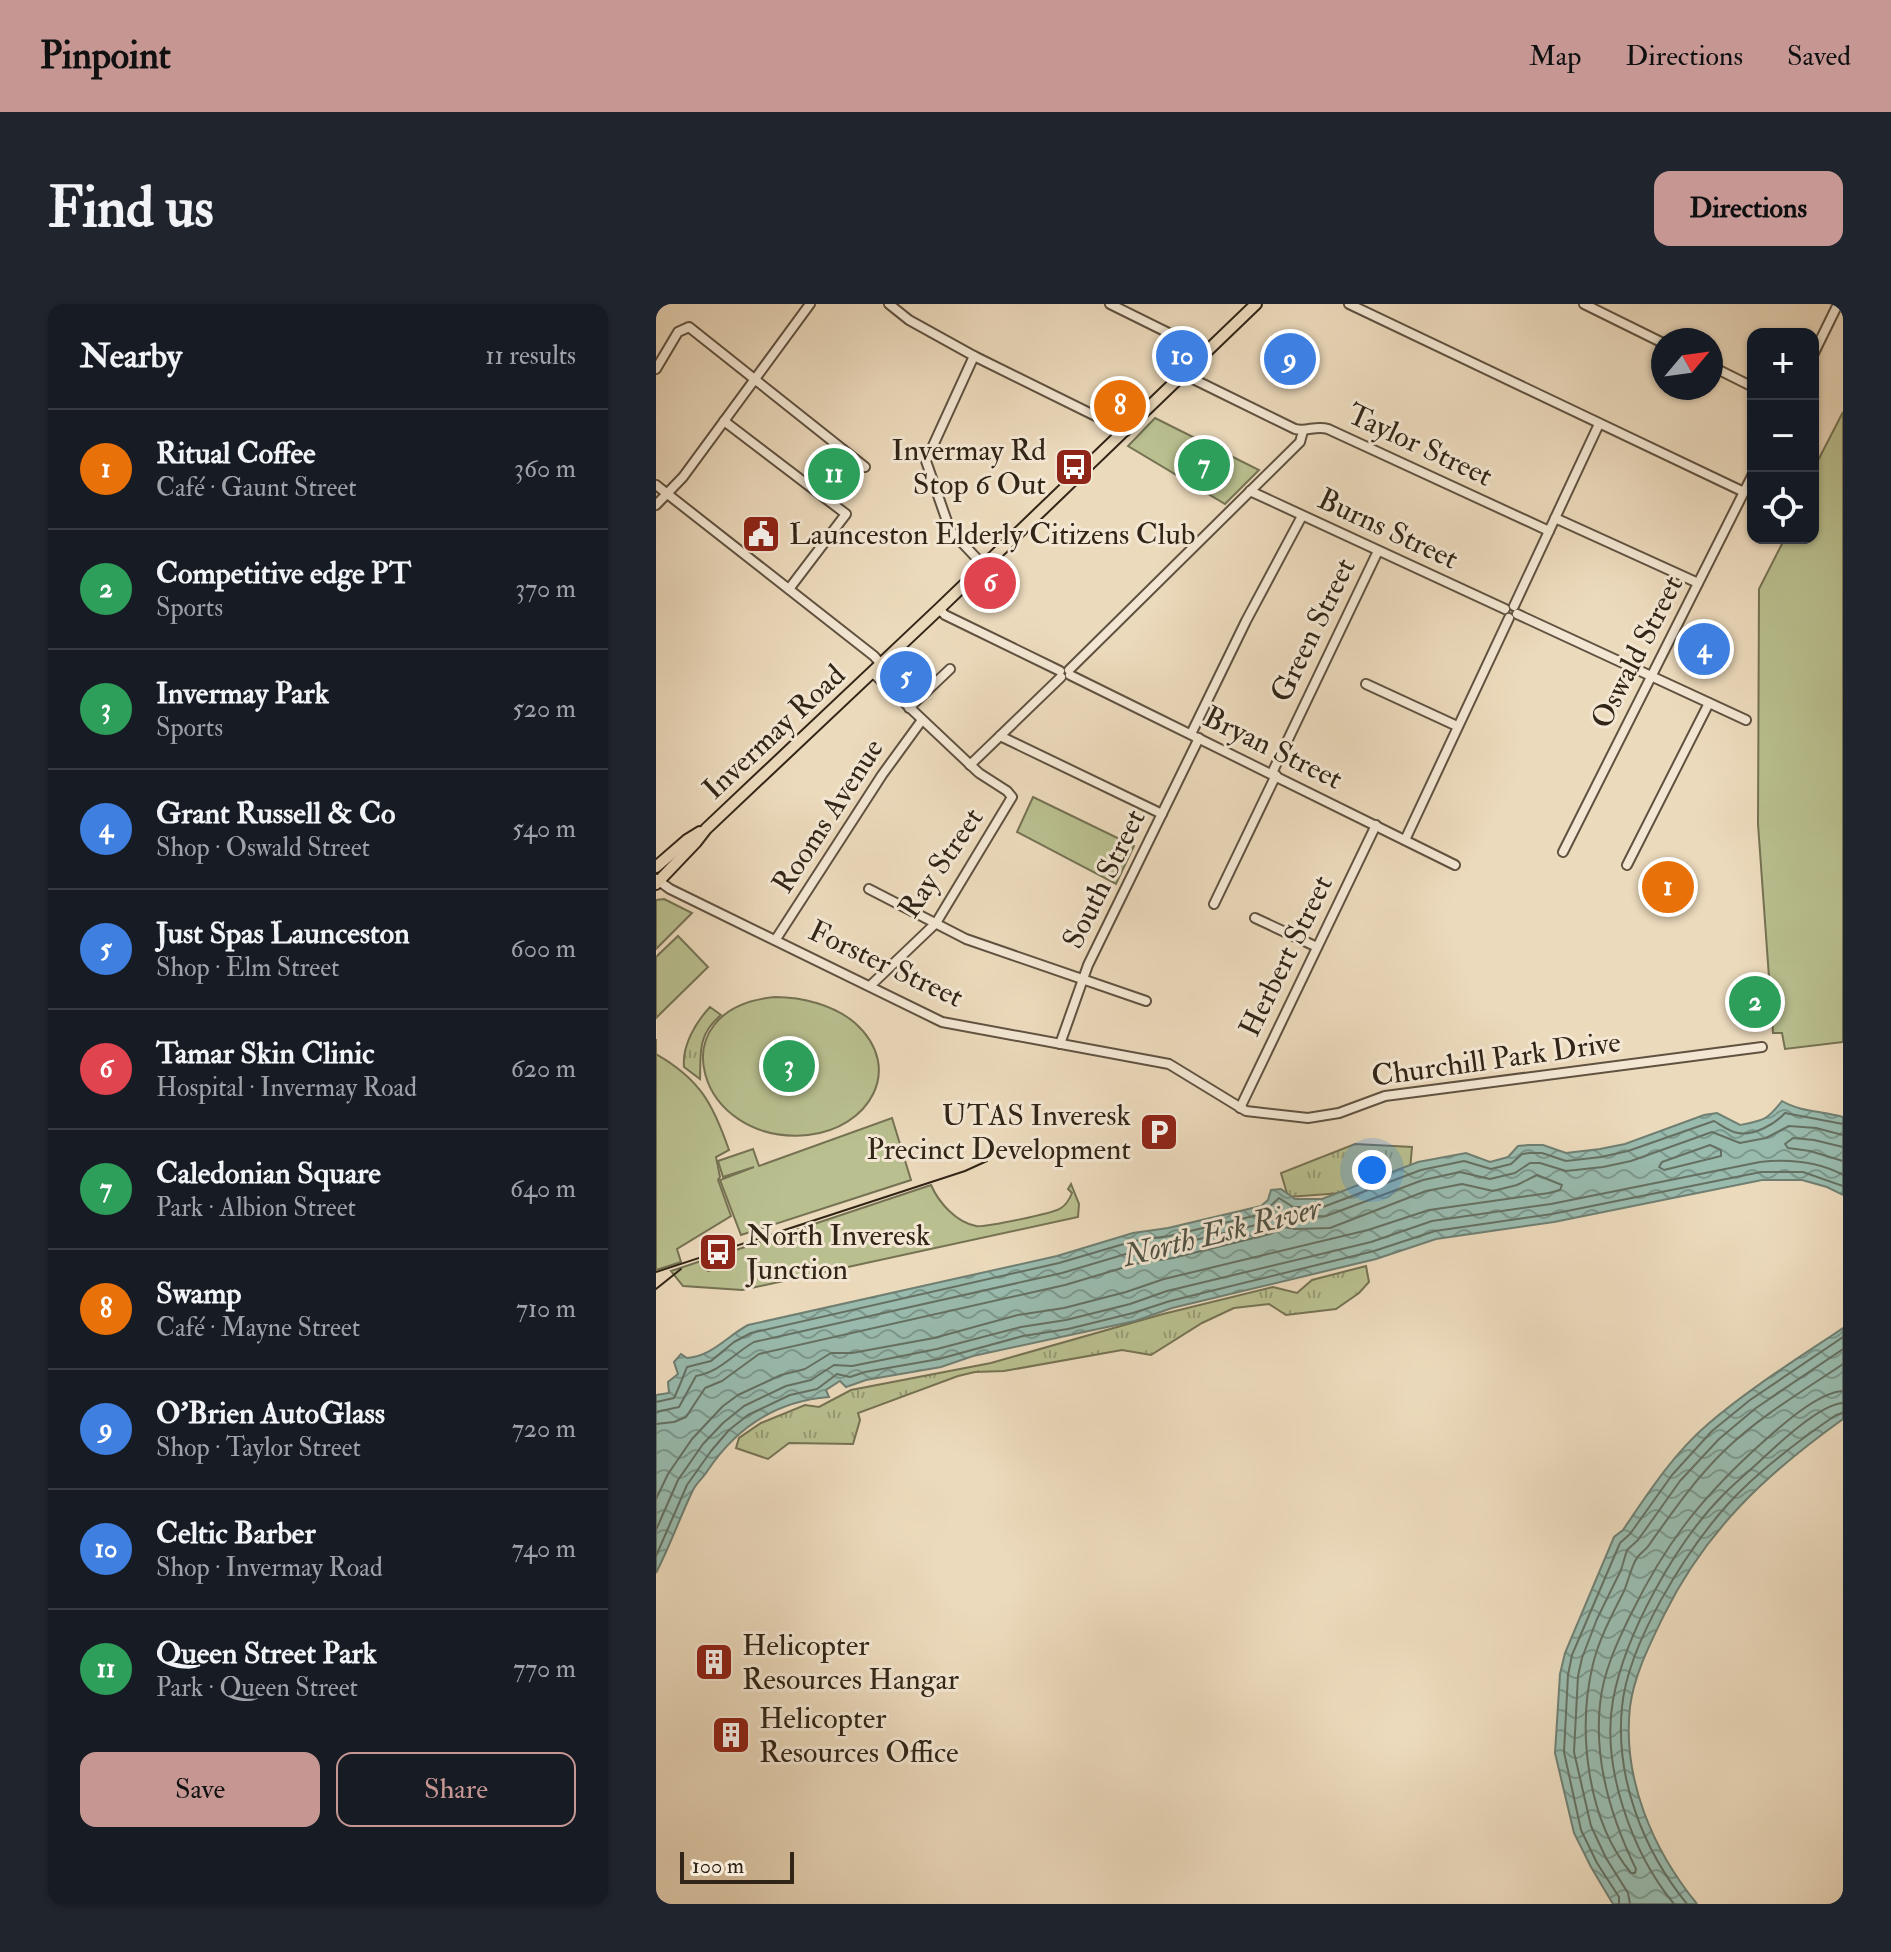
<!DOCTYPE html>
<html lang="en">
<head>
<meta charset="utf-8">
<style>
  :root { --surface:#171b24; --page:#20242c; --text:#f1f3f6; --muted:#9ea1a6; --line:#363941; --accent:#c59692 }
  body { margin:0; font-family:"IM FELL Double Pica",serif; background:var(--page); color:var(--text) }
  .controls { position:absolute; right:24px; top:24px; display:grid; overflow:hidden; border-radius:16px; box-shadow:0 2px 6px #0004 }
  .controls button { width:72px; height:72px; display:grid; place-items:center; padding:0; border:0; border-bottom:2px solid var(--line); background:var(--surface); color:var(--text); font:40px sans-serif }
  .compass { position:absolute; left:995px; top:24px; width:72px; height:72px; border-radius:50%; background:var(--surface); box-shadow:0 2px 6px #0004; rotate:61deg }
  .scale { position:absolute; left:24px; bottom:20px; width:114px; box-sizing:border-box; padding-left:8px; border:4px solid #312517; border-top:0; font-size:22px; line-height:28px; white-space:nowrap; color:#312517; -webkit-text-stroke:6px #f3e7d3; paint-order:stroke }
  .you { position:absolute; left:716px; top:866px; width:28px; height:28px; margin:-20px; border:6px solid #fff; border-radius:50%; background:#1a73e8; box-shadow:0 0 0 12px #1a73e833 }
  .badge { display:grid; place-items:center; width:52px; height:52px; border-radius:50%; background:var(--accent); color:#fff; font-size:26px; font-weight:700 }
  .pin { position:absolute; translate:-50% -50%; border:4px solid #fff; box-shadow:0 2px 8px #0006 }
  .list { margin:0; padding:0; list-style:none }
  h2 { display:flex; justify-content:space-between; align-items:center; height:104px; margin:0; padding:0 32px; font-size:34px }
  h2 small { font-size:26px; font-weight:400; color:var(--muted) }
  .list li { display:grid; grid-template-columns:52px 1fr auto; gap:24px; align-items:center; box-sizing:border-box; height:120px; padding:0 32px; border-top:2px solid var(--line) }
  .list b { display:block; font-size:30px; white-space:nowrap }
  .list p { margin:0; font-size:26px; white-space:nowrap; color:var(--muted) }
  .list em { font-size:26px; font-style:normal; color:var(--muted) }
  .actions { display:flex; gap:16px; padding:24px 32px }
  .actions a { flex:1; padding:18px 0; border:2px solid var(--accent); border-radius:16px; text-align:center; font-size:28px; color:var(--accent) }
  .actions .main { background:var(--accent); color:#111 }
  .icon { flex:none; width:44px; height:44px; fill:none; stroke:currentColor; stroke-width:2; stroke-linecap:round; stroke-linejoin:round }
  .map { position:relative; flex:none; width:1187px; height:1600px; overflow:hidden; border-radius:16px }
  header { display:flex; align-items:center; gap:48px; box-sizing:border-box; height:112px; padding:0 40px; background:var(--accent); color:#111 }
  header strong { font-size:38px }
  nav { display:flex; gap:44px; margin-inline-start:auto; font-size:28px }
  .intro { display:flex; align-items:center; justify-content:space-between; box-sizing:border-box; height:192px; padding:0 48px }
  h1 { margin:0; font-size:56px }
  .button { padding:20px 36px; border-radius:16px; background:var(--accent); color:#111; font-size:28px; font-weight:700 }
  main { display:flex; gap:48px; padding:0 48px }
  aside { flex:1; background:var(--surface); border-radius:16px; box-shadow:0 2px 6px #0004 }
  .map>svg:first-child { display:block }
  .grass { fill:url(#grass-tufts); stroke:#757253; stroke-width:2 }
  .park { fill:#b9bf8f; stroke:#757253; stroke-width:2 }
  .water { fill:url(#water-waves); stroke:#6f7f72; stroke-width:2 }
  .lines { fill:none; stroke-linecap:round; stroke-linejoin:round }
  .shore { stroke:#657062; stroke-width:2 }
  .minor-casing { stroke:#605240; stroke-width:12 }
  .major-casing { stroke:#312517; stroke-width:14 }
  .minor { stroke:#f3e7d3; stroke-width:8 }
  .major { stroke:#ecdabc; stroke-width:10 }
  .tram { stroke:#312517; stroke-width:2 }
  .labels { text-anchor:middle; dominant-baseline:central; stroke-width:6; stroke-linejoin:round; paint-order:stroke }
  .street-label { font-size:30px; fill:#312517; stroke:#f3e7d3 }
  .poi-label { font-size:30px; fill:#312517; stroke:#f3e7d3; text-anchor:start }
  .water-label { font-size:32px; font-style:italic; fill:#505244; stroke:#f3e7d3 }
</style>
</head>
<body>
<header>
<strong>Pinpoint</strong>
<nav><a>Map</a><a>Directions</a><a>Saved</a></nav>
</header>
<div class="intro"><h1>Find us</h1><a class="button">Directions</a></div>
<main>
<aside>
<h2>Nearby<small>11 results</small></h2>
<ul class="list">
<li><span class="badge" style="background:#e8710a">1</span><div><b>Ritual Coffee</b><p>Café · Gaunt Street</p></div><em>360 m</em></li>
<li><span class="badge" style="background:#2e9e5b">2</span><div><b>Competitive edge PT</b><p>Sports</p></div><em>370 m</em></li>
<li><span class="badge" style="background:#2e9e5b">3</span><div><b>Invermay Park</b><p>Sports</p></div><em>520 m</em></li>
<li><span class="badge" style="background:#3f7fe0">4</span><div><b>Grant Russell &amp; Co</b><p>Shop · Oswald Street</p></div><em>540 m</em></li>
<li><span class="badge" style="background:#3f7fe0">5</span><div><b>Just Spas Launceston</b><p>Shop · Elm Street</p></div><em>600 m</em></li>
<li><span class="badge" style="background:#e0444e">6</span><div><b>Tamar Skin Clinic</b><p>Hospital · Invermay Road</p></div><em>620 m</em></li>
<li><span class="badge" style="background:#2e9e5b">7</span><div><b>Caledonian Square</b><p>Park · Albion Street</p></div><em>640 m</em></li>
<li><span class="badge" style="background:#e8710a">8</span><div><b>Swamp</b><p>Café · Mayne Street</p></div><em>710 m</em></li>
<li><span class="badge" style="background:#3f7fe0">9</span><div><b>O'Brien AutoGlass</b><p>Shop · Taylor Street</p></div><em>720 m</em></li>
<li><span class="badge" style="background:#3f7fe0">10</span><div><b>Celtic Barber</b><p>Shop · Invermay Road</p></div><em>740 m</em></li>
<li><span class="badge" style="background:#2e9e5b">11</span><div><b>Queen Street Park</b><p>Park · Queen Street</p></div><em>770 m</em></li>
</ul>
<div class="actions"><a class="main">Save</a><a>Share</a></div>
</aside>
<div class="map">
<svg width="1187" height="1600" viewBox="0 0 1187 1600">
  <defs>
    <pattern id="grass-tufts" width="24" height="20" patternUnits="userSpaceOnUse" patternTransform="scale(2)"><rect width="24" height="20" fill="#b9bf8f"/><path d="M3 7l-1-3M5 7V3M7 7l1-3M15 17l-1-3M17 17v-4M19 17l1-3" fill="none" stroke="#979b74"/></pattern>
    <pattern id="water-waves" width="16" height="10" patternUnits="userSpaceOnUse" patternTransform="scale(2)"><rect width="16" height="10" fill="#99bbae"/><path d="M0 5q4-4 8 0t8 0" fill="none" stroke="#7d988d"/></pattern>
  </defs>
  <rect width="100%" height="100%" fill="#ecdabc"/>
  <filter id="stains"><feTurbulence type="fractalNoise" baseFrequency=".0025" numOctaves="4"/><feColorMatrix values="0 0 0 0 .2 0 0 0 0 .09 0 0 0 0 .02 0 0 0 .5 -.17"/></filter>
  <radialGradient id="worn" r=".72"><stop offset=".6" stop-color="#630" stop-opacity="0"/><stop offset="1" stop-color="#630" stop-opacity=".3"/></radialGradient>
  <g class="grass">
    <path d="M54,703L65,711C41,731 45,749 44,775L28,763C26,741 40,718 54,703Z"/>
    <polygon points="699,840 756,843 754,866 686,889 632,893 625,869"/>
    <polygon points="710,962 713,978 703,989 680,1005 630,1011 613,1000 578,1004 546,1019 495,1051 466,1046 348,1067 319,1068 302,1072 202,1109 204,1116 197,1140 133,1139 112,1155 80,1144 83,1134 105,1119 149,1101 163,1103 195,1086 335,1059 507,1010 617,983 641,989 656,976"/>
  </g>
  <g class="park">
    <polygon points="1187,108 1187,738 1129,745 1126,729 1117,729 1102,520 1103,285 1129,234 1157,234 1157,166"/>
    <polygon points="499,114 603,166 569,200 472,142"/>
    <polygon points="377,493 478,542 460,580 361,528"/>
    <polygon points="8,595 36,609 0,645 0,596"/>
    <polygon points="22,632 52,663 0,714 0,653"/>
    <path d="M119,693C146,693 178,701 199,719C250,765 212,825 152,831C41,842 0,704 119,693Z"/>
    <path d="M0,735V750C44,775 57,800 73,846L60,853L64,873L62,876L75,912L21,945L25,958L0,966Z"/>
    <polygon points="236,814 255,876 85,931 64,876 98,863 67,873 62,857 97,845 103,862"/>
    <path d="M415,880L423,900L422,913L86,986L27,982L15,967L48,956L52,967L80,958L77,947L275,881C283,899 300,918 320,922C327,924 399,909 405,904C410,901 414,894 416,889L412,885Z"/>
  </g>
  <g class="water">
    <path d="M1126,797C1144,808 1167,807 1187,813V891L1171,883L1146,876H1106L898,918L780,935L720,955L516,1004L479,1017L317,1052L285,1063L210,1076L190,1083L184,1077L170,1086L173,1093C121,1097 81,1123 52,1166C48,1173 41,1178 37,1186C24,1213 14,1242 0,1269V1091L13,1089L12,1078L22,1070L18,1058L25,1050L31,1054C56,1052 70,1033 92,1021L401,952L477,929L512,924L605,902L612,896L615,886L625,885L639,895H666L762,858L810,849L834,858L852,853L862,842L872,841H887L910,849L944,845L969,840L1048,811L1061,809L1084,821C1109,816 1111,816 1126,797Z"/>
    <path d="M1187,1024V1115C1110,1170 1050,1226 1008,1311C994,1340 978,1371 974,1403C966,1475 997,1546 1041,1600H957L935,1563L918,1529L899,1449L904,1370L909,1349L958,1233L967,1226C992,1189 1018,1149 1052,1120C1094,1084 1141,1055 1187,1024Z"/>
  </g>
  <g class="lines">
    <g class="shore">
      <polygon points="1054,841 1065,846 1065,852 1008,866 1003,863 1006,858"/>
      <polyline points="1187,843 1158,836 1137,834 1129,840 1132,844 1154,847 1187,857"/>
      <path d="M1187,1060C1147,1087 1104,1112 1069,1146C1040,1174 1017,1207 993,1241C990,1246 984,1249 981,1254C976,1260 972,1278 968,1287C956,1311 943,1335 937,1360C921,1426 931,1516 975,1569H979L980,1565C955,1514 938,1457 944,1400C947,1368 962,1336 976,1308C1009,1241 1042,1198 1097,1147C1117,1129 1160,1088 1187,1087"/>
      <path d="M0,1098L18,1094C23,1084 27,1073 31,1063L55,1057L78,1038L95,1029L403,959L478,937L513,932L606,910L623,894L637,903H667L765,866L808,857L835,865L855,860L866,850L873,849H886L910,857L945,853L972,847L1058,817C1065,821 1074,828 1082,829C1098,832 1119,820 1129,809L1187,820"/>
      <path d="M0,1108L23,1103L40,1072C64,1068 77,1050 98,1038L406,969L480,947L515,942L608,919L625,909L639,913L670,912L767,876L804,868L834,875L859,869L874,859H884L910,867L947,863L975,857L1056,828L1084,839L1110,834L1133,822L1160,824L1187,831"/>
      <polyline points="0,1120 18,1118 30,1113 49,1084 66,1077 103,1050 409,981 483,959 517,954 614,930 627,923 639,925 674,924 770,887 806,880 837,887 861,881 881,871 906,881 904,886 893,889 773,906 712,926 508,975 470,988 408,1004 362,1011 278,1034 196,1049 175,1049 149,1065 125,1071 82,1091 67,1102 36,1135 12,1170 0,1195"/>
      <path d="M0,1226L22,1176L47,1140L67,1119L88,1102L130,1082L155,1076L178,1061L196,1062L281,1045L365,1023L410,1016L474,1000L511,987L715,938L776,917L895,900L1104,858C1132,855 1161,857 1187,871"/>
      <polyline points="0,1252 31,1181 55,1147 73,1126 92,1111 134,1091 161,1085 181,1070 194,1073 209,1068 283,1055 367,1032 412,1025 477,1009 514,997 718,947 779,927 896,910 1105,868 1147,868 1187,882"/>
      <polyline points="963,1600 963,1593 941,1559 925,1526 908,1448 912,1371 916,1351 964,1239 974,1230 1016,1171 1056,1127 1094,1096 1187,1033"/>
      <polyline points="974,1600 972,1589 950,1554 935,1522 918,1448 922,1372 926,1354 941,1315 965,1266 971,1246 982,1236 1024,1177 1063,1135 1100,1104 1187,1045"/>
      <path d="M1018,1600C976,1549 945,1463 957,1396C969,1330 1020,1238 1068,1190C1079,1179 1092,1168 1104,1157C1121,1141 1164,1100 1187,1099"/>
      <path d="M1031,1600C987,1546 959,1474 966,1403C972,1339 1030,1247 1072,1200C1103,1166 1142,1137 1180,1111L1187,1109"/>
    </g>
    <g class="minor-casing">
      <g id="minor">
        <polyline points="233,0 253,16 318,52 470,127"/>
        <polyline points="454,0 551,48"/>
        <polyline points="693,0 1088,188"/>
        <polyline points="928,0 1007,39"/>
        <polyline points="1157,51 1182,0"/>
        <polyline points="318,52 270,157 294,226 328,262"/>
        <polyline points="1055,62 1097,83"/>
        <polyline points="0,65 22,28 33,23 209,163"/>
        <path d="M530,69L535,74L639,125C651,128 660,121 672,125L893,227"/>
        <polyline points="68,117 190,210 133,285"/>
        <polyline points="0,181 218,352 225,360"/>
        <polyline points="594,187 849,305"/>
        <polyline points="0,201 27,173 154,0"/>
        <polyline points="899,214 1042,279"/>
        <polyline points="858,302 943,120"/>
        <polyline points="283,305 289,311 404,367"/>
        <polyline points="861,310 1090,416"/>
        <polyline points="413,366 644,138 647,127"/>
        <polyline points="414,371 799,561"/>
        <polyline points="710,380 801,422"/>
        <polyline points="253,404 294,365"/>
        <polyline points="535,430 590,317 646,212"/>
        <polyline points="344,432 506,510"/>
        <polyline points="314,461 405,373"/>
        <polyline points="616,469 722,247"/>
        <polyline points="749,536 853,314"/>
        <polyline points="907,548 1097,170"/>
        <polyline points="971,561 1053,399"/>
        <polyline points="0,575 14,585 286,718 513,760 590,807 652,814 683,809 729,792 1106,743"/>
        <polyline points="213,585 310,635 490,697"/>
        <polyline points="558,600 620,471"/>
        <polyline points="599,614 661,643"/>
        <polyline points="120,635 226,471 266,416"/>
        <polyline points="214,682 280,619 356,493 351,487 323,469 216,368"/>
        <polyline points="404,740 432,661 543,434"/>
        <polyline points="584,804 720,521"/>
      </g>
    </g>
    <g class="major-casing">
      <g id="major">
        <polyline points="0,563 31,536 44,528"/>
        <polyline points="0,580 40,538 50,525 283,305 600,0"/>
      </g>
    </g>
    <use href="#minor" class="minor"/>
    <use href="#major" class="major"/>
    <g class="tram">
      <polyline points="0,968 309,867 331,857"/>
      <polyline points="0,985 25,965"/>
    </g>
  </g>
  <defs>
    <g id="bus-square" transform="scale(2)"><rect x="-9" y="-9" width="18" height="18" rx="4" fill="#8f2418" stroke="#f3e7d3"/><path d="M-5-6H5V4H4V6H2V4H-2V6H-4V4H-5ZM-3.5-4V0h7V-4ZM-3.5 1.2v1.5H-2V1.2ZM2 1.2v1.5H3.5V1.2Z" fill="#fff"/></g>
    <g id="civic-square" transform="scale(2)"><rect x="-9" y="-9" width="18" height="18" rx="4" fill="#8f2418" stroke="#f3e7d3"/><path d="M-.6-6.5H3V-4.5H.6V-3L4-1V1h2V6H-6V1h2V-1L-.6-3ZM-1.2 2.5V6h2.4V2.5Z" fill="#fff"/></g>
    <g id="parking-square" transform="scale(2)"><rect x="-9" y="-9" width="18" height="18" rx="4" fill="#8f2418" stroke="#f3e7d3"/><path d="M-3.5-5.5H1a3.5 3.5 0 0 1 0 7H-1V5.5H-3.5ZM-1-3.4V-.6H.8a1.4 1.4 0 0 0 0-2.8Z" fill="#fff"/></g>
    <g id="building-square" transform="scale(2)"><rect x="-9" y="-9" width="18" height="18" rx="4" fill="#8f2418" stroke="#f3e7d3"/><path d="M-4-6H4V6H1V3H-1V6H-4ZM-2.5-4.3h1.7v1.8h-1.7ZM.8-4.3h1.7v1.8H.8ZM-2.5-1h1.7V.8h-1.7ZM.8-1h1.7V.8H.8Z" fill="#fff"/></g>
  </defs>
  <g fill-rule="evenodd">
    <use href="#bus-square" x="418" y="163"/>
    <use href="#civic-square" x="105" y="230"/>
    <use href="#parking-square" x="503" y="828"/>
    <use href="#bus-square" x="62" y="948"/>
    <use href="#building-square" x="58" y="1358"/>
    <use href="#building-square" x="75" y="1431"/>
  </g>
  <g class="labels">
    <g class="street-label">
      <text transform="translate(764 141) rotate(25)">Taylor Street</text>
      <text transform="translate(732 225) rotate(25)">Burns Street</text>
      <text transform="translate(657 326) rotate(-64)">Green Street</text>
      <text transform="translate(981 348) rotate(-63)">Oswald Street</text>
      <text transform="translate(118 428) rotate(-43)">Invermay Road</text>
      <text transform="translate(617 444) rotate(26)">Bryan Street</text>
      <text transform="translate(172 512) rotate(-57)">Rooms Avenue</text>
      <text transform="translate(285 559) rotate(-56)">Ray Street</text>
      <text transform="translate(448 575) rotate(-64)">South Street</text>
      <text transform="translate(630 652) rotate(-64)">Herbert Street</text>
      <text transform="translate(230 660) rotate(25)">Forster Street</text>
      <text transform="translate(840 755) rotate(-8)">Churchill Park Drive</text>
    </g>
    <g class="poi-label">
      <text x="390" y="146" text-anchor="end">Invermay Rd<tspan x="390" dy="34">Stop 6 Out</tspan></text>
      <text x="133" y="230">Launceston Elderly Citizens Club</text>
      <text x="475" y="811" text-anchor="end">UTAS Inveresk<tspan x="475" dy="34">Precinct Development</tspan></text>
      <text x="90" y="931">North Inveresk<tspan x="90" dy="34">Junction</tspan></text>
      <text x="86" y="1341">Helicopter<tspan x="86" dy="34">Resources Hangar</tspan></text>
      <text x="103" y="1414">Helicopter<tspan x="103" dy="34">Resources Office</tspan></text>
    </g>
    <g class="water-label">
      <text transform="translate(566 928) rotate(-14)">North Esk River</text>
    </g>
  </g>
  <rect width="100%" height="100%" filter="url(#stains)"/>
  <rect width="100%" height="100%" fill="url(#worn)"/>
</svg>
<div class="controls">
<button>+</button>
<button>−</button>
<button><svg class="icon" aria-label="locate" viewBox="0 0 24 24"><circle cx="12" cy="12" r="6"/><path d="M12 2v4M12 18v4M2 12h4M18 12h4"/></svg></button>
</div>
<svg class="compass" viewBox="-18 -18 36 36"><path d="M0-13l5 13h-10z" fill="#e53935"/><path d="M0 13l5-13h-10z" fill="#9ea1a6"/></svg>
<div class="scale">100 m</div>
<div class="you"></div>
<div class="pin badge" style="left:1012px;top:583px;background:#e8710a">1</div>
<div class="pin badge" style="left:1099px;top:698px;background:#2e9e5b">2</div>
<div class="pin badge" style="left:133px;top:762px;background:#2e9e5b">3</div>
<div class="pin badge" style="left:1048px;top:345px;background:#3f7fe0">4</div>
<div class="pin badge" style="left:250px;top:373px;background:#3f7fe0">5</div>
<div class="pin badge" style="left:334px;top:279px;background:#e0444e">6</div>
<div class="pin badge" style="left:548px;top:161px;background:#2e9e5b">7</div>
<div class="pin badge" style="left:464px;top:102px;background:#e8710a">8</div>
<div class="pin badge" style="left:634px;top:55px;background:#3f7fe0">9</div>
<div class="pin badge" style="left:526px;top:52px;background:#3f7fe0">10</div>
<div class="pin badge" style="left:178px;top:170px;background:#2e9e5b">11</div>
</div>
</main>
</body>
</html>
